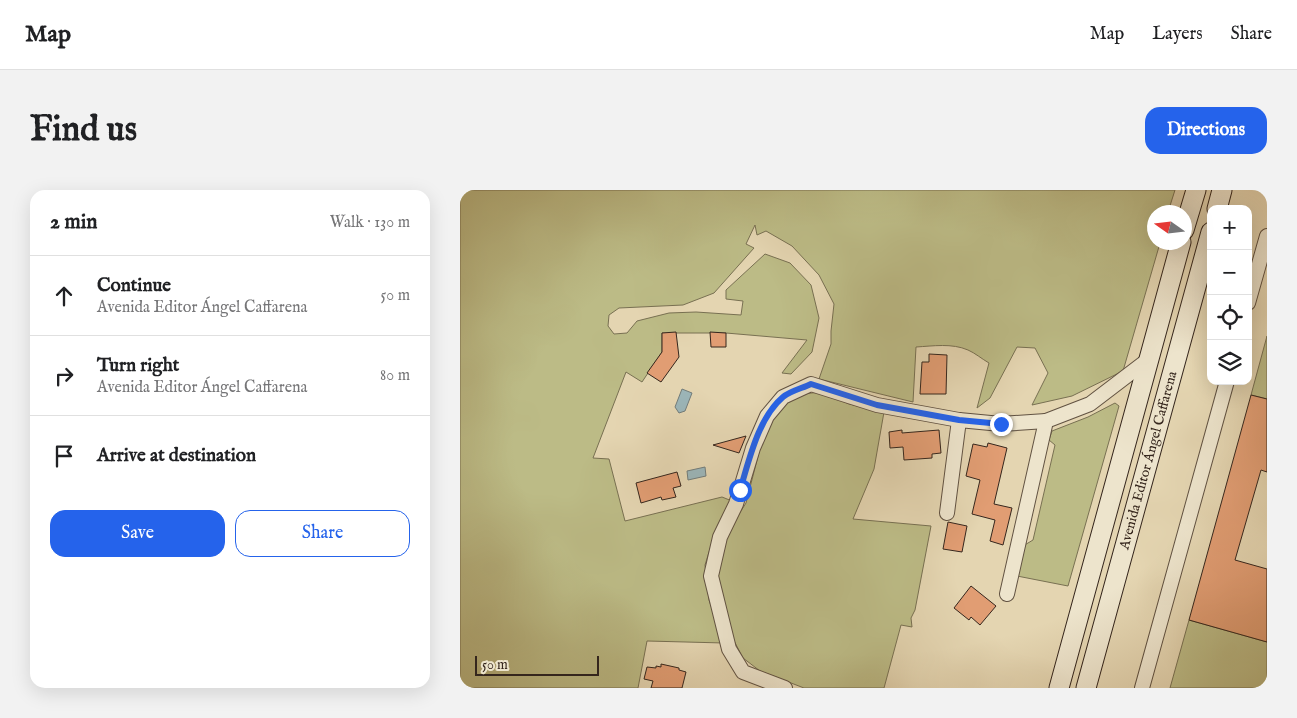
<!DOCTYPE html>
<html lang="en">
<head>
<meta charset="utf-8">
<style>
  :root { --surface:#fff; --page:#f2f2f2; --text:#202124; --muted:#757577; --line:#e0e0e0; --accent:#2563eb }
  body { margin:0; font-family:"IM FELL English",serif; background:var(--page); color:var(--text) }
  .controls { position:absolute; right:15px; top:15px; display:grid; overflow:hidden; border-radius:10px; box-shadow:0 5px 20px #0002 }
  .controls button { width:45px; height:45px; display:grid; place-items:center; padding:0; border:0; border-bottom:1px solid var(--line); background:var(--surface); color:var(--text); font:25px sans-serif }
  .compass { position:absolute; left:687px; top:15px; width:45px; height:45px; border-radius:50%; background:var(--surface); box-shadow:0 5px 20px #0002; rotate:284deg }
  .scale { position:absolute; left:15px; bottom:12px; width:124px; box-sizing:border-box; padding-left:5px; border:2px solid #35261d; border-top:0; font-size:14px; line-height:18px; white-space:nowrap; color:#35261d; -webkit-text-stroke:4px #ede4cc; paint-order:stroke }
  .stop { position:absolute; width:15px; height:15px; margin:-11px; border:4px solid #2563eb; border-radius:50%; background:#fff }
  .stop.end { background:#2563eb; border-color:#fff; box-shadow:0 1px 5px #0008 }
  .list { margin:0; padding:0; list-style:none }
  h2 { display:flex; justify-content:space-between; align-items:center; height:65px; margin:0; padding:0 20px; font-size:21px }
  h2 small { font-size:16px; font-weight:400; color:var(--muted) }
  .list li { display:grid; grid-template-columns:32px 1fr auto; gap:15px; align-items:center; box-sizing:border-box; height:80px; padding:0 20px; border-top:1px solid var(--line) }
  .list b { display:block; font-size:19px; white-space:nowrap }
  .list p { margin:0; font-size:16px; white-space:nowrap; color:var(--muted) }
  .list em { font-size:16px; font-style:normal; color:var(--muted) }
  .actions { display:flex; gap:10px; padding:15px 20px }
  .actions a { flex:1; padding:11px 0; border:1px solid var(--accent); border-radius:15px; text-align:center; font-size:18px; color:var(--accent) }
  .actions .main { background:var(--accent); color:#fff }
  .icon { flex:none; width:28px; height:28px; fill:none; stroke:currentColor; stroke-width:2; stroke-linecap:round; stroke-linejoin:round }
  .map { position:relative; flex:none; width:807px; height:498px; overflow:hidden; border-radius:15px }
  header { display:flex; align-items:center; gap:30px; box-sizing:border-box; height:70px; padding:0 25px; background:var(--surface); border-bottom:1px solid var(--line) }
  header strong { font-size:24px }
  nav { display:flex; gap:28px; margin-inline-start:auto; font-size:18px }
  .intro { display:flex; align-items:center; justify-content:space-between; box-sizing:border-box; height:120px; padding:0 30px }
  h1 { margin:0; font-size:35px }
  .button { padding:12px 22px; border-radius:15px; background:var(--accent); color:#fff; font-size:18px; font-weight:700 }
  main { display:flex; gap:30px; padding:0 30px }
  aside { flex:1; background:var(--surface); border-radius:15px; box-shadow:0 5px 20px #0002 }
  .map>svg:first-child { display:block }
  .green { fill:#bcbb86; stroke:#787052 }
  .water { fill:#9bb5b8; stroke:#727c7a }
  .building { fill:#e19d73; stroke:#35261d }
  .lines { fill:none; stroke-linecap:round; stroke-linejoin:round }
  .minor-casing { stroke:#615242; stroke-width:16 }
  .secondary-casing { stroke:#35261d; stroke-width:21 }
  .minor { stroke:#ede4cc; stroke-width:14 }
  .secondary { stroke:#ede4cc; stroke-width:19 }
  .route { stroke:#2563eb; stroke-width:6 }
  .labels { text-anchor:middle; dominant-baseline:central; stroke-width:4.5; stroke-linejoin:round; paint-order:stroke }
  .street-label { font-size:14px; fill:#35261d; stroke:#ede4cc }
</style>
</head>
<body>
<header>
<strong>Map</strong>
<nav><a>Map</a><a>Layers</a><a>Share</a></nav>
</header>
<div class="intro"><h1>Find us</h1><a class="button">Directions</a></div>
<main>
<aside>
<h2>2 min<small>Walk · 130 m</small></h2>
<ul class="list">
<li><svg class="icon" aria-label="ahead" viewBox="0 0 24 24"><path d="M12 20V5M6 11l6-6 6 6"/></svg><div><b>Continue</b><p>Avenida Editor Ángel Caffarena</p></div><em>50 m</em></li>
<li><svg class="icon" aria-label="right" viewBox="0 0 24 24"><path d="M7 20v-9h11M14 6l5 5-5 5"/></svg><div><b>Turn right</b><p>Avenida Editor Ángel Caffarena</p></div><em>80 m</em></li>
<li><svg class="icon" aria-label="arrive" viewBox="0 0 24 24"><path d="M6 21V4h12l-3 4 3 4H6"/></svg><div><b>Arrive at destination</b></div></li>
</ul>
<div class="actions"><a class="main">Save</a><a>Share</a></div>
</aside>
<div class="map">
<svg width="807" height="498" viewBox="0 0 807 498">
  <rect width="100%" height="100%" fill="#e4d5b1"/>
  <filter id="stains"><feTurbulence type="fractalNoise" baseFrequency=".004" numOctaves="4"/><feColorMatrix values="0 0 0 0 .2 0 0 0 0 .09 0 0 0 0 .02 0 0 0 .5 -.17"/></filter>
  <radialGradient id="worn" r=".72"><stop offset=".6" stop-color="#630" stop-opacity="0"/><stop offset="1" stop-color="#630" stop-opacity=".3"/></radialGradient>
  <g class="green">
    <path d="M0,0H715L708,22H694V52L700,53L663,181L612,206L572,215L588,183L575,158L557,157L530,208L517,218L529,173C522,169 515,163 508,160C492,153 473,156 456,157L453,212L359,189L371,154V141L374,114L359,85L332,56L306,41L297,45L295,35L286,54L294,58L254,103L223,115L159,118L149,125L148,136L154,144L167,143L177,131L209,123L236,122L281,125L283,111L266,109V100L305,64L330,73L351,95L359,128L352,162L331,184L322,183L347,150L266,143H202V162L182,192L166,182L133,268L149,269L165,331L262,307L272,311L255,343L245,375L249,410L264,453L187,451L178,498H0Z"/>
    <polygon points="807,146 807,209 791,205"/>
    <polygon points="362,202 389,214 424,222 414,279 393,329 471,336 455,420 451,428 452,437 441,435 424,498 344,498 300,481 283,468 270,443 257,386 265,346 286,313 305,239 319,216 341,204"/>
    <polygon points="655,213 659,216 608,396 557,386 563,356 573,350 595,255 589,250 592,241 628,227"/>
    <polygon points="729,430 807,452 807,498 710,498"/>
  </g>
  <g class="water">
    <polygon points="222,199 232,203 225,221 219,223 215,217"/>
    <polygon points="245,277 246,286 228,290 227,281"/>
  </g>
  <g class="building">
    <polygon points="216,142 219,167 201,192 187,183 202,162 202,143"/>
    <polygon points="250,142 266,143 266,157 251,157"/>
    <polygon points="469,164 487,165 486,204 460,204 462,172 469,172"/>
    <polygon points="791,205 807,209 807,282 801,280 775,370 807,379 807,452 729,430"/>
    <polygon points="442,240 442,243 479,240 481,263 472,264 472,268 444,270 443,257 430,258 429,242"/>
    <polygon points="286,246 279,263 253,255"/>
    <polygon points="528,253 547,258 534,314 552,318 543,355 530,351 535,330 512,324 520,290 506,286 513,254 527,257"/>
    <polygon points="217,282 221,296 213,298 216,307 202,310 201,307 181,313 176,293"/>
    <polygon points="488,332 507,336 502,362 483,359"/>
    <polygon points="511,396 536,416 520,435 511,427 509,430 494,418"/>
    <polygon points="201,474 219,478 219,480 226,482 222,498 191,498 193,491 184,489 187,477 196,478 196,476 201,477"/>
  </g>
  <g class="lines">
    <g class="minor-casing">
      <g id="minor">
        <polyline points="788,113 807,46"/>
        <polyline points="487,323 499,230 541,234 586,231"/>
        <polyline points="547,404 586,231 630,214 689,169"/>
        <polyline points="325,498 283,482 269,459 251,386 260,347 276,314 293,258 307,226 323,207 351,194 417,215 499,230"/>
        <polyline points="682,498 767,191"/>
      </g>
    </g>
    <g class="secondary-casing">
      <g id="secondary">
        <polyline points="757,19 762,0"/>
        <polyline points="724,40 736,0"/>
        <polyline points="599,498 721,52"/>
        <path id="s1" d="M626,498L751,42"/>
      </g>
    </g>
    <use href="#minor" class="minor"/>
    <use href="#secondary" class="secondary"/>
  </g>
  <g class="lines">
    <path class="route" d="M280,300C289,271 298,228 323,207C330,201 343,198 351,194L417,215L499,230L541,234"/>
  </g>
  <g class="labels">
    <g class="street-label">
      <text stroke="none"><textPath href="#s1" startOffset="236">Avenida Editor Ángel Caffarena</textPath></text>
    </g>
  </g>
  <rect width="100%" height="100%" filter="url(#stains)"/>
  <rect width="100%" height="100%" fill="url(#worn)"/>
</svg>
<div class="controls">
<button>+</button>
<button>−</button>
<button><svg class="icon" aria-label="locate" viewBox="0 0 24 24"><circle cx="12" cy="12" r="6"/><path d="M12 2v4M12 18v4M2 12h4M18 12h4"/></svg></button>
<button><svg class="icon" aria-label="layers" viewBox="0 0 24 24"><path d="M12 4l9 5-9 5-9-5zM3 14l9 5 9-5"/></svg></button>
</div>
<svg class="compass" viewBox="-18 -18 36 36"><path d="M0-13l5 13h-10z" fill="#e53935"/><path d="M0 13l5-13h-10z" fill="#757577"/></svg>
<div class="scale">50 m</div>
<div class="stop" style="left:280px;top:300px"></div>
<div class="stop end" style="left:541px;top:234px"></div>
</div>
</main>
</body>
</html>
